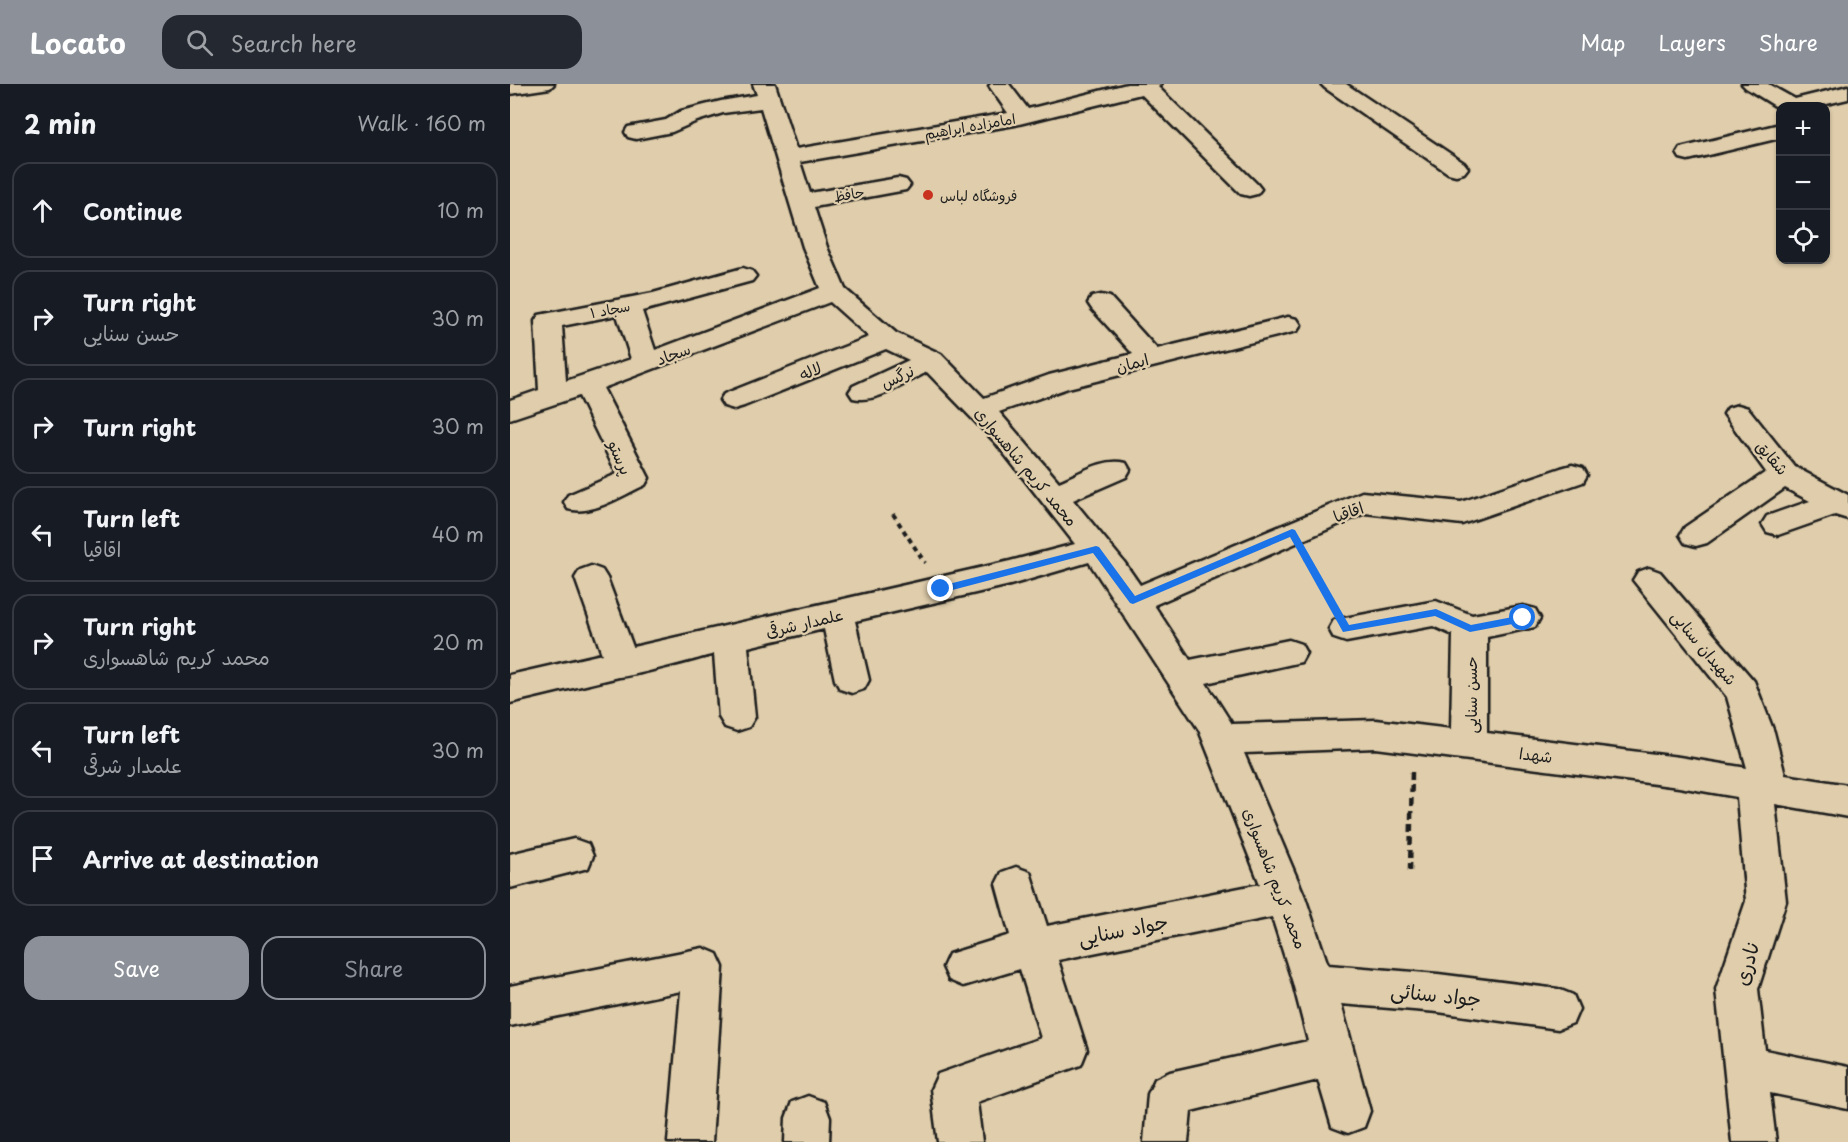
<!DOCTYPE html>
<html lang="en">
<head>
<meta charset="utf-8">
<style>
  :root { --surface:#171b24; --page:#242831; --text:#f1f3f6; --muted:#9ea1a6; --line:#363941; --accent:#8c9099 }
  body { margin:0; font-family:"Playpen Sans","Playpen Sans Arabic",sans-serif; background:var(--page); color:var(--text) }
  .controls { position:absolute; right:18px; top:18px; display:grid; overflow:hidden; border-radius:12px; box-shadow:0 2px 4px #0004 }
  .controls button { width:54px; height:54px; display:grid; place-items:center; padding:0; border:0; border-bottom:2px solid var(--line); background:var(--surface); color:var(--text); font:30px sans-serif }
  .stop { position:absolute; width:18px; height:18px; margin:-14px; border:4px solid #1a73e8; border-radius:50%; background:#fff }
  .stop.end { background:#1a73e8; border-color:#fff; box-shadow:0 2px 6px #0008 }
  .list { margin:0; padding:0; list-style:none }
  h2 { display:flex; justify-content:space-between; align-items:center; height:78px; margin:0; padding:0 24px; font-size:26px }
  h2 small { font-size:20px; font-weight:400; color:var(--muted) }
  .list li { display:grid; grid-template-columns:39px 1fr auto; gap:18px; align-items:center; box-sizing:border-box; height:96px; margin:0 12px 12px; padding:0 12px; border:2px solid var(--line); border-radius:18px }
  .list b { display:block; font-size:22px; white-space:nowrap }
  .list p { margin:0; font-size:20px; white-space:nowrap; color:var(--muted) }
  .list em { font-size:20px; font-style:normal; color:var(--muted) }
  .actions { display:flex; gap:12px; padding:18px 24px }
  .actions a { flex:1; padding:14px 0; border:2px solid var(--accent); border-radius:18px; text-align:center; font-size:21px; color:var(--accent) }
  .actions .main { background:var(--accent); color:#fff }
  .icon { flex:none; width:33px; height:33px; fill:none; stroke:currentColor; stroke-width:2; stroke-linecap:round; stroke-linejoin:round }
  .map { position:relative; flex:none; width:1338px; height:1058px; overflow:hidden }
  header { display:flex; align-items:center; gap:36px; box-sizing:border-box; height:84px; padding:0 30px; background:var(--accent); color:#fff }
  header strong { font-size:28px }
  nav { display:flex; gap:33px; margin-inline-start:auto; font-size:21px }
  .search { width:420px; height:54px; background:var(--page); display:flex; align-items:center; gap:15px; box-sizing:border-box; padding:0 21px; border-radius:18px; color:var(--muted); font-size:22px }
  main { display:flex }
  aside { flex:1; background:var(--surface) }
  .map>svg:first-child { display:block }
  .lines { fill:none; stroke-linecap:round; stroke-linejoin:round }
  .minor-casing { stroke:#1c1c1c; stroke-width:5 }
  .path-far1 { stroke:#1c1c1c; stroke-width:4; stroke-dasharray:5 4.5; stroke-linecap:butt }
  .path { stroke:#1c1c1c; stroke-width:4.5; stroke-dasharray:8 5; stroke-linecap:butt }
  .minor { fill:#dfcdab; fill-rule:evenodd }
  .route { fill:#1a73e8 }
  .poi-dot { fill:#c8321e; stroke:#dfcdab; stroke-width:2 }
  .labels { text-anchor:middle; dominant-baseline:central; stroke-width:4.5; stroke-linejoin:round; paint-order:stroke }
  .far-street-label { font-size:14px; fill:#1c1c1c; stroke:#dfcdab }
  .far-poi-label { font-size:14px; fill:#1c1c1c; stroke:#dfcdab; text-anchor:start }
  .street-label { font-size:16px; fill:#1c1c1c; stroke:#dfcdab }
  .near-street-label { font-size:20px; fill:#1c1c1c; stroke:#dfcdab }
</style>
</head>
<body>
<header>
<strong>Locato</strong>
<div class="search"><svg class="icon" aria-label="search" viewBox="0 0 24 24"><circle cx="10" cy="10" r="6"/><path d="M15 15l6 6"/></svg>Search here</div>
<nav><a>Map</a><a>Layers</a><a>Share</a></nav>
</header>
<main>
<aside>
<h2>2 min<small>Walk · 160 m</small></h2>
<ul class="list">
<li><svg class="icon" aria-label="ahead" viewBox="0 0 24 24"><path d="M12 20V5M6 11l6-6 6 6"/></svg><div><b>Continue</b></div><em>10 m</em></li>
<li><svg class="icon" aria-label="right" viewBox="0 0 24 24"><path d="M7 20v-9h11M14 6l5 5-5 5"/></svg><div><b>Turn right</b><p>حسن سنايی</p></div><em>30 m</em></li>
<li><svg class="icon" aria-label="right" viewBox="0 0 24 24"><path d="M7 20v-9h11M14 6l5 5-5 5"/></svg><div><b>Turn right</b></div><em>30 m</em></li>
<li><svg class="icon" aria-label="left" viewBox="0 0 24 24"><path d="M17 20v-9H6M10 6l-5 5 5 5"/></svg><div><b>Turn left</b><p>اقاقیا</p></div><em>40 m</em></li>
<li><svg class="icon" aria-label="right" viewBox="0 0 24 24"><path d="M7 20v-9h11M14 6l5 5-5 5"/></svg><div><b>Turn right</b><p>محمد کریم شاهسواری</p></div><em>20 m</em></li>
<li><svg class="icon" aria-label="left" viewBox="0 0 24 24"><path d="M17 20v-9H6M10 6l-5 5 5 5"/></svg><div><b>Turn left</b><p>علمدار شرقی</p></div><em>30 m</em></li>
<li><svg class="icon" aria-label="arrive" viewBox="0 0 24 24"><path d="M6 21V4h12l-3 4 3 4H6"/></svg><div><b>Arrive at destination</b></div></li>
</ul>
<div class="actions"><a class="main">Save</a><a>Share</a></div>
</aside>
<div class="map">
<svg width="1338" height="1058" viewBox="0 0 1338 1058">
  <rect width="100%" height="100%" fill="#dfcdab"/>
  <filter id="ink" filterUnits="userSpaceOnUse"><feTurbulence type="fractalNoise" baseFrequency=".0167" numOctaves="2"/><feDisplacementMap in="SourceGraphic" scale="12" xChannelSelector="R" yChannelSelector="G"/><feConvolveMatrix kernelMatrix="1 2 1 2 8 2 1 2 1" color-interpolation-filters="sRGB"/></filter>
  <g filter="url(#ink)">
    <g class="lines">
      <g class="minor-casing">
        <g id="minor">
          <polygon points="0,0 44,0 40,4 0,10"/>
          <path d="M243,0H265L286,65L498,29L479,2L481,0H499L518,25L617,0H651L648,3L747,100L751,105L747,110L739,112L731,110L631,10L505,41L290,78L300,109L388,94L396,96L400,101L396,106L304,123L317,163L335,205L386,249L431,270L474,314L539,291L623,270L582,225L578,219L582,213L591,211L600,213L647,265L778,233L787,235L791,241L787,247L558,304L489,328L549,398C569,390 594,373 616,379L620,386L616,393L563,416L614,478L630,501L852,408L951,418L1051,384L1062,381L1073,384L1077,391L1073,398L952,440L855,429L644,521L680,576L779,556L791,560L796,569L791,578L696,599L722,640L866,636L941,645L943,551L923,542L836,558L824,554L819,545L824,536L926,517L962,531L1013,522L1025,525L1030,534L1025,543L977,553V649L1169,673L1237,684L1217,613L1123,496L1128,488L1139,484L1150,488L1244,597L1264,648L1275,691L1338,701V733L1265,720L1276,817L1248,905L1255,966L1338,983V1025L1260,1009L1266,1058H1222L1206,905L1236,817L1227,713L1169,703L866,664L734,669L795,813L818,881L928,890L1048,905L1063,911L1069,925L1063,939L1048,945L928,928L831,920L860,1027L854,1043L838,1049L822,1043L808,996L681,1027L678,1058H634L638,1010L645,995L660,988L798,957L783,899L762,833L548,876L577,966L571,981L467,1018L472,1058H428L421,1005L428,990L531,954L510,885L453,902L439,896L433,883L439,870L500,851L486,800L492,788L506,783L520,788L537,842L750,800L689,646L579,478L500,501L345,537L359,596L354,605L342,609L330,605L325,596L314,545L238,563L245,633L239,643L227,647L215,643L209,633L204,570C191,574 115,594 109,593L0,619V591L92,570L65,494L70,486L81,482L92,486L97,494L123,563L500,477L565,460L485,358L417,288C396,298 367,320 343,314L339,308L343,302L399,276L376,265L234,322L224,325L214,322L210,316L214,310L359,253L320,218L93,304L139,394L135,401C113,411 82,432 58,425L54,418L58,411L107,390L69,312L0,335V316L29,306L25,237L29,231L143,209L233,184L242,187L246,192L242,197L132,227L145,266L310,204L293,163L251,24L213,29L187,37L162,48L126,55L118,53L115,48L118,43L156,36L171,27L211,17L247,11ZM107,231L121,275L56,297L52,242Z"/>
          <polygon points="811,0 836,0 954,79 958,84 954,89 946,91 938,89 815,4"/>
          <polygon points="1232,0 1258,0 1285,15 1338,2 1338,15 1308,22 1270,22 1270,25 1236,4"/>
          <polygon points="1270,40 1270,54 1178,76 1170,74 1167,69 1170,64"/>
          <polygon points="1228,321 1238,324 1285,383 1338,411 1338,435 1325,431 1268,451 1257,448 1252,440 1257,432 1300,417 1275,404 1197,459 1186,462 1175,459 1170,451 1175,443 1256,388 1214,330 1218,324"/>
          <polygon points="64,755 78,760 83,772 78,784 0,804 0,770"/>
          <polygon points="193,864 207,870 213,883 202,1058 158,1058 171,907 0,942 0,902"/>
          <polygon points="298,1012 314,1018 320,1034 319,1058 275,1058 276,1034 282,1018"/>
        </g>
      </g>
      <g class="path-far1">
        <polyline points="383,430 415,479"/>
        <polyline points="796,473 821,519"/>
      </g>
      <polyline class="path" points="900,787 902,686"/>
      <use href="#minor" class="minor"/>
    </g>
  </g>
  <polygon class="route" points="782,445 785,446 839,541 926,525 961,541 1013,531 1018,534 1013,538 960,548 925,532 833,548 780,453 623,520 620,519 583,469 431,509 426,505 431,502 586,462 589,463 625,512"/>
  <circle class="poi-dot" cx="418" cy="111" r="6"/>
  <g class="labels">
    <g class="far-street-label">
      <text transform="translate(460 42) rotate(-10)">امامزاده ابراهیم</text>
      <text transform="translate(339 110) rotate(-10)">حافظ</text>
      <text transform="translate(100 225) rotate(-11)">سجاد ۱</text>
    </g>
    <g class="far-poi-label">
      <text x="430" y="111">فروشگاه لباس</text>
    </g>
    <g class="street-label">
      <text transform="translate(163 269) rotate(-20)">سجاد</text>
      <text transform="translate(622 278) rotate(-15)">ایمان</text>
      <text transform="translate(300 286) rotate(-22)">لاله</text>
      <text transform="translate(387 292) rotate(-25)">نرگس</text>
      <text transform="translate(111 373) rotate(67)">پرستو</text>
      <text transform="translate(1263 373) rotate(49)">شقایق</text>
      <text transform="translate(517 382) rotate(50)">محمد کریم شاهسواری</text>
      <text transform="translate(838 427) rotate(-19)">اقاقیا</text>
      <text transform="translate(294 538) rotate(-13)">علمدار شرقی</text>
      <text transform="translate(1195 563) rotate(50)">شهيدان سنايی</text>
      <text transform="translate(960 611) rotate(-90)">حسن سنايی</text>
      <text transform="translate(1026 670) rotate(7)">شهدا</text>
      <text transform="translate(766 794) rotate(69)">محمد کریم شاهسواری</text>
    </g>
    <g class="near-street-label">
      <text transform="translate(613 845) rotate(-11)">جواد سنایی</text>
      <text transform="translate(1236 879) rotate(-74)">نادری</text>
      <text transform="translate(926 910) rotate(6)">جواد سنائی</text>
    </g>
  </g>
</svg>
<div class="controls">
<button>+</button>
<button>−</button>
<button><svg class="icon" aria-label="locate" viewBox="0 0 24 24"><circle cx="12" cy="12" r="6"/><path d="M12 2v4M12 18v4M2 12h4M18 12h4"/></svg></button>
</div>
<div class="stop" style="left:1013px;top:534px"></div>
<div class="stop end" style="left:431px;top:505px"></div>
</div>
</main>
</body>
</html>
